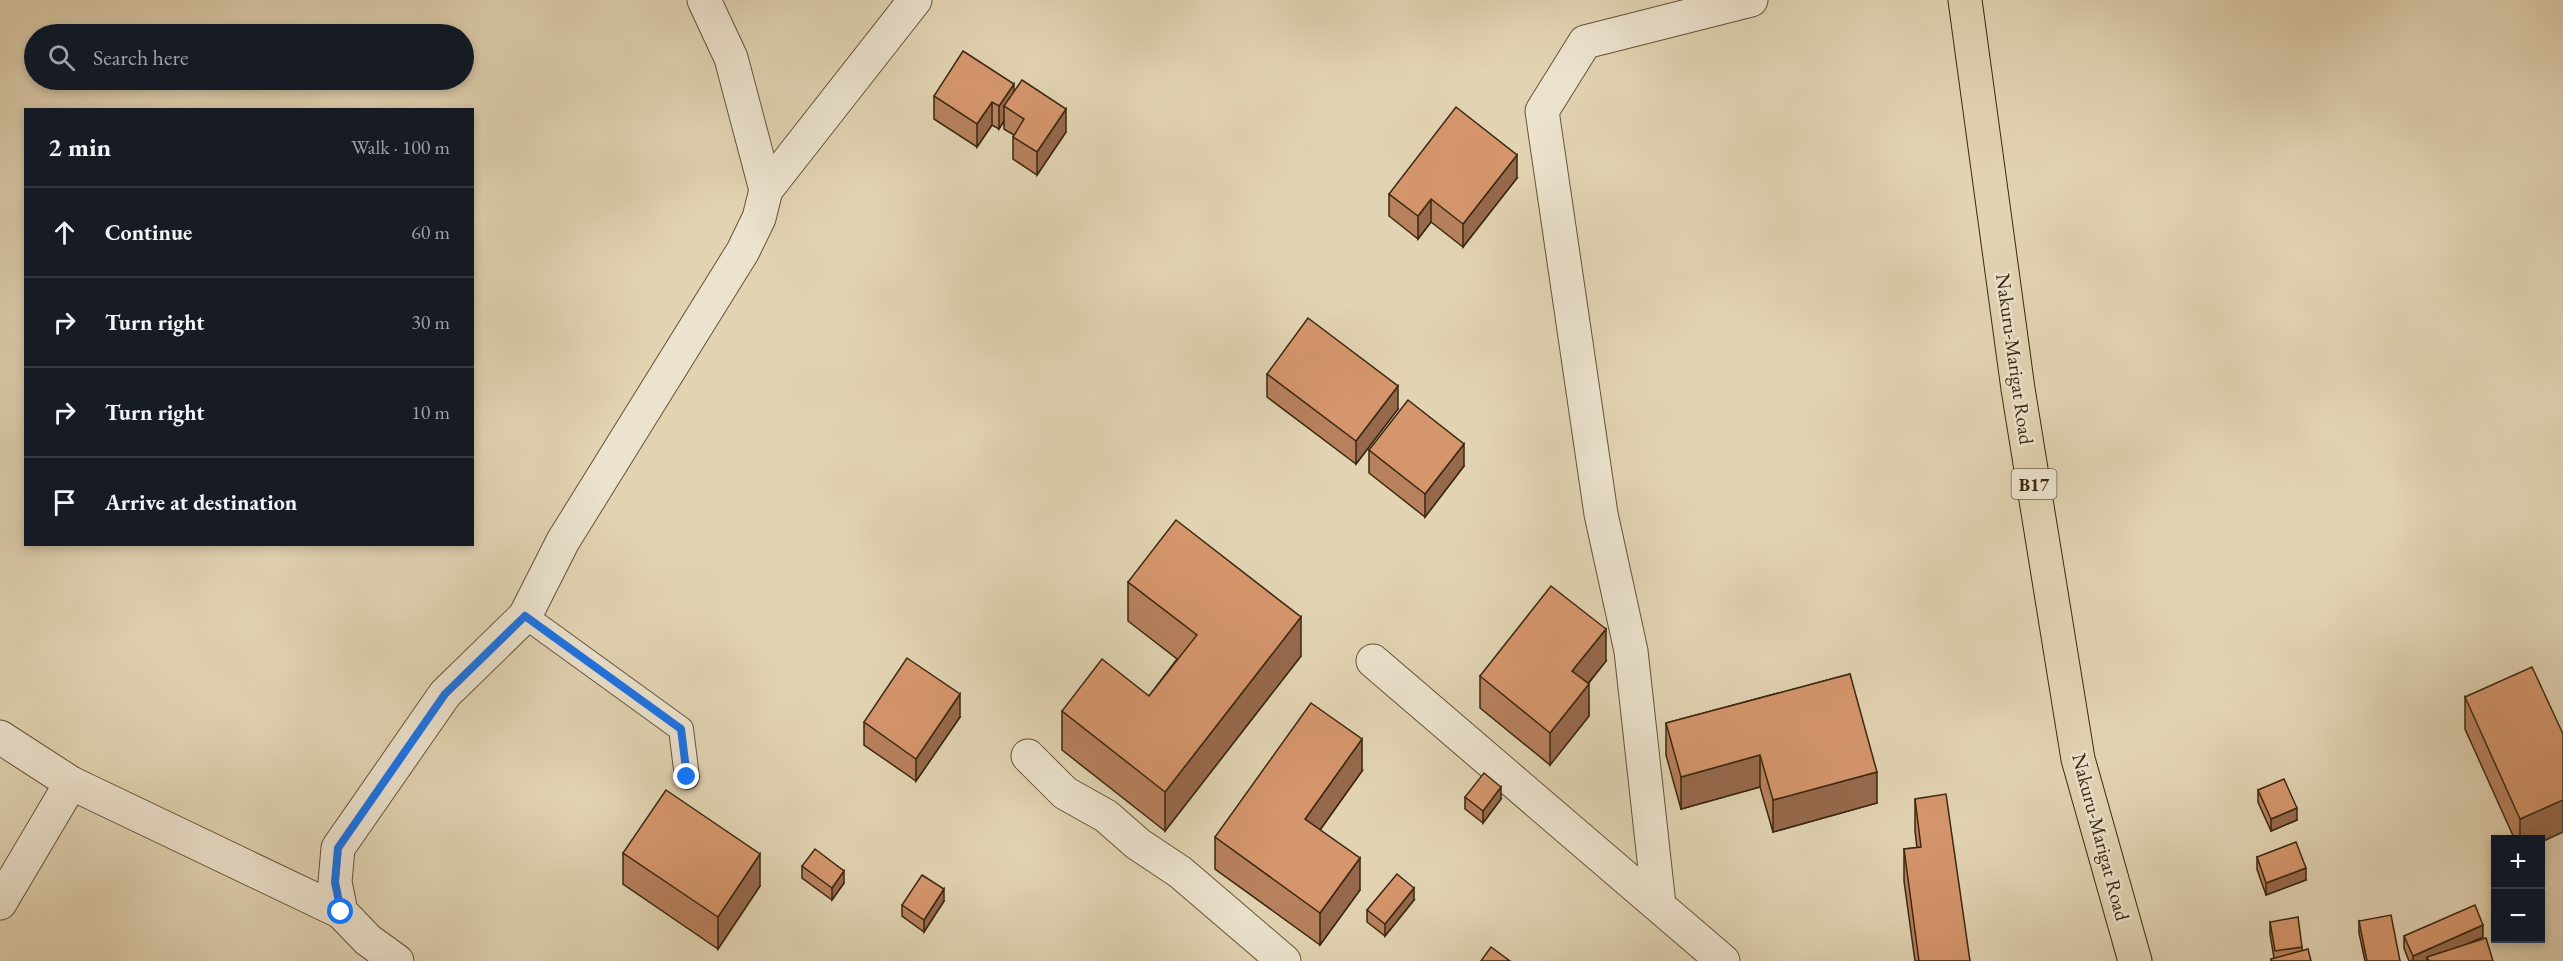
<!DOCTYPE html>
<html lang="en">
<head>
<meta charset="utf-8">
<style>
  :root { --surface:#171b24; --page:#242831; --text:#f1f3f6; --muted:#9ea1a6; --line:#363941 }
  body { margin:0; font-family:"EB Garamond",serif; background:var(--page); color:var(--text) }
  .controls { position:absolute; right:18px; bottom:18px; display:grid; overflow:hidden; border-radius:0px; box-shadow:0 3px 9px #0003 }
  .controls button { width:54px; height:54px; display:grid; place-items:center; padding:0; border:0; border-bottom:2px solid var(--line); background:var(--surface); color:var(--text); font:30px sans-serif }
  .stop { position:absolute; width:18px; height:18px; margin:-14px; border:4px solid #1a73e8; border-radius:50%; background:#fff }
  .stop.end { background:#1a73e8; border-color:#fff; box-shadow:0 2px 6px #0008 }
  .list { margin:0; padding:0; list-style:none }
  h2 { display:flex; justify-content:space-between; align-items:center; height:78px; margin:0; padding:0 24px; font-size:26px }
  h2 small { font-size:20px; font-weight:400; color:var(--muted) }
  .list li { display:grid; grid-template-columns:39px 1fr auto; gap:18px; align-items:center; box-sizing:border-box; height:90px; padding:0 24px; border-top:2px solid var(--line) }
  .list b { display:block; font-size:22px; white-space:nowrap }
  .list em { font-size:20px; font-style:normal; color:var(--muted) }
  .icon { flex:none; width:33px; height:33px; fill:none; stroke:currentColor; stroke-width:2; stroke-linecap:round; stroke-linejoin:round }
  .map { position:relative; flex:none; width:2563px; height:961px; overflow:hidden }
  .search { position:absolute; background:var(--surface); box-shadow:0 3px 9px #0003; left:24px; top:24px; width:450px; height:66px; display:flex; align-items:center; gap:15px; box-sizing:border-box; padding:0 21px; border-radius:33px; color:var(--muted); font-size:22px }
  .panel { position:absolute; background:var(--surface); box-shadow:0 3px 9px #0003; left:24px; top:108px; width:450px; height:438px; border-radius:0px }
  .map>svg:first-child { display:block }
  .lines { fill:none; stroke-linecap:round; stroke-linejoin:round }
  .service-casing { stroke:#645238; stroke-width:26 }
  .minor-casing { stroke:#645238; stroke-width:35 }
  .primary-casing { stroke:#3a270f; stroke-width:35 }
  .service { stroke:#ece3ce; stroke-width:24 }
  .minor { stroke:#ece3ce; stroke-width:33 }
  .primary { stroke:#e2d4b3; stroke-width:33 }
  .wall { fill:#b8815e; stroke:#3a270f; stroke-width:1.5 }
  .shaded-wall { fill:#96694c; stroke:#3a270f; stroke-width:1.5 }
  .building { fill:#d6966d; stroke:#3a270f; stroke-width:1.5 }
  .route { stroke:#1a73e8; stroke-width:8 }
  .labels { text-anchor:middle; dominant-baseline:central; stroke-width:5; stroke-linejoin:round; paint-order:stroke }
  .shield { fill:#ece3ce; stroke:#6f5f48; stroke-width:1.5 }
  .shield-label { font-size:18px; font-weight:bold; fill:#3a270f }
  .street-label { font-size:20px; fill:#3a270f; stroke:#ece3ce }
</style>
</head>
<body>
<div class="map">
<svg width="2563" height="961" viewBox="0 0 2563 961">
  <rect width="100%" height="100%" fill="#e2d4b3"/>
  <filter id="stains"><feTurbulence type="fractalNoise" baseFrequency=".00333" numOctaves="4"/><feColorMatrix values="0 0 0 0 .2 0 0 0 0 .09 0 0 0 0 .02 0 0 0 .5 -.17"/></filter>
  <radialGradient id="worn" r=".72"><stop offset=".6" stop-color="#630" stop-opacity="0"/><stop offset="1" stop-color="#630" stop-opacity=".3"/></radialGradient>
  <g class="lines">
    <g class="service-casing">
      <polyline id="service" points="525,616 681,729 687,777"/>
    </g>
    <g class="minor-casing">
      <g id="minor">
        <polyline points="766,190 915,0"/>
        <polyline points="1373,661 1723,961"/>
        <polyline points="0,737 71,783 341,912"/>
        <polyline points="1028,756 1065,793 1106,816 1138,844 1180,872 1284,961"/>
        <polyline points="0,903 71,783"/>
        <polyline points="1659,905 1631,651 1601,514 1542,111 1585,42 1751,0"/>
        <polyline points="397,961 368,940 341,912 335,882 338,848 445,694 525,616 563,541 743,251 759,218 766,190 731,58 704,0"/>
      </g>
    </g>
    <g class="primary-casing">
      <polyline id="primary" points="1965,0 2018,389 2078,759 2135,961"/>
    </g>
    <use href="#service" class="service"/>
    <use href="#minor" class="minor"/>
    <use href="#primary" class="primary"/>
  </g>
  <g class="wall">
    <polygon points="1014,92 1066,132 1037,175 1013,159 1013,137 1014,135 1004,129 1004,121 999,129 992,125 977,147 934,119 934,96"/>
    <polygon points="1517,178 1463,247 1431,222 1418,239 1389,216 1389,194"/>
    <polygon points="1267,374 1398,409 1356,464 1267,397"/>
    <polygon points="1369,450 1464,466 1425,517 1369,473"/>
    <polygon points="1128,582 1301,656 1165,831 1062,750 1062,711 1149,696 1177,659 1128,621"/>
    <polygon points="1606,661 1588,684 1589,716 1550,765 1480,708 1480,676"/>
    <polygon points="1850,674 1877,803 1773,832 1760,787 1681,809 1666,755 1666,723"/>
    <polygon points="2465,697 2563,832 2541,842 2541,840 2515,840 2465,729"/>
    <polygon points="960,717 916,781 864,745 864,722"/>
    <polygon points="1362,771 1320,830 1360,890 1320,945 1215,869 1215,837"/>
    <polygon points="2258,790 2297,820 2271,831 2258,802"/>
    <polygon points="1465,797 1501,799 1483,823 1465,809"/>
    <polygon points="1915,799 1970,961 1915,961 1904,881 1904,849 1917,848 1915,831"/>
    <polygon points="623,853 760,886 718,949 623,884"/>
    <polygon points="2257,857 2306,880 2266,895 2257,869"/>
    <polygon points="802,866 844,883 832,900 802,878"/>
    <polygon points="1414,900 1385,936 1367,922 1367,910"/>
    <polygon points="944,901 924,932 902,916 902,905"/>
    <polygon points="2359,921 2400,961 2365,961 2359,933"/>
    <polygon points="2270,922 2302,947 2302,951 2311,961 2271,961 2271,959 2274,958 2270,934"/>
    <polygon points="2404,936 2483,937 2468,944 2493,961 2409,961 2404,948"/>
  </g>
  <g class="shaded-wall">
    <polygon points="1014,84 1014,107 1004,106 1004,121 999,129 999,106"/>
    <polygon points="992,102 992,125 977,147 977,124"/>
    <polygon points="1066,109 1066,132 1037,175 1037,152"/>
    <polygon points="1517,155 1517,178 1463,247 1463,224"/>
    <polygon points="1431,199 1431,222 1418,239 1418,216"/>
    <polygon points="1398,386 1398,409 1356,464 1356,441"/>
    <polygon points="1464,444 1464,466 1425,517 1425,494"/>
    <polygon points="1301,617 1301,656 1165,831 1165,792"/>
    <polygon points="1606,629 1606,661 1572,703 1572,671"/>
    <polygon points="1589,684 1589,716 1550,765 1550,733"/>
    <polygon points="960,694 960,717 916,781 916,759"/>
    <polygon points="1362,739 1362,771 1305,851 1305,819"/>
    <polygon points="1760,755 1760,787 1681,809 1681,777"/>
    <polygon points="1877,772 1877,803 1773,832 1773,800"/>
    <polygon points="1501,787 1501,799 1483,823 1483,811"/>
    <polygon points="2563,800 2563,832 2541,842 2541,840 2520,840 2520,819"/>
    <polygon points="2297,808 2297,820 2271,831 2271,819"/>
    <polygon points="760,854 760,886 718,949 718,917"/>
    <polygon points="1360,858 1360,890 1320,945 1320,913"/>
    <polygon points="2306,868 2306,880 2266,895 2266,883"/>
    <polygon points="844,871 844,883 832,900 832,888"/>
    <polygon points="1414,888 1414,900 1385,936 1385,924"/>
    <polygon points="944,889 944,901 924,932 924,920"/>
    <polygon points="2483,925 2483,937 2429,961 2427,957 2427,961 2413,961 2413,956"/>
  </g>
  <g class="building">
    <polygon points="963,51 1014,84 999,106 992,102 977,124 934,96"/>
    <polygon points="1022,80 1066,109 1037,152 1013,137 1024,119 1004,106"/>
    <polygon points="1456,107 1517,155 1463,224 1431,199 1418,216 1389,194"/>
    <polygon points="1308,318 1398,386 1356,441 1267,374"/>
    <polygon points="1408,400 1464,444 1425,494 1369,450"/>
    <polygon points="1176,520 1301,617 1165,792 1062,711 1102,659 1149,696 1197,635 1128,582"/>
    <polygon points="1551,586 1606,629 1572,671 1589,684 1550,733 1480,676"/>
    <polygon points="907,658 960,694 916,759 864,722"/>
    <polygon points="2532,667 2563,734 2563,800 2520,819 2465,697"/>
    <polygon points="1850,674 1877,772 1773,800 1760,755 1681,777 1666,723"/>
    <polygon points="1311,703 1362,739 1305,819 1360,858 1320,913 1215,837"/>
    <polygon points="1484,773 1501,787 1483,811 1465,797"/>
    <polygon points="2284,779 2297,808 2271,819 2258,790"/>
    <polygon points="666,790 760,854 718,917 623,853"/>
    <polygon points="1946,794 1970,961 1919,961 1904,849 1921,847 1915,799"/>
    <polygon points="2296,842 2306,868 2266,883 2257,857"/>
    <polygon points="815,849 844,871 832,888 802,866"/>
    <polygon points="1397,874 1414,888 1385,924 1367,910"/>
    <polygon points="922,875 944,889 924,920 902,905"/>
    <polygon points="2475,905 2483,925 2413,956 2404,936"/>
    <polygon points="2391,915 2400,961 2367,961 2359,921"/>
    <polygon points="2298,917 2302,947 2275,951 2270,922"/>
    <polygon points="2486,938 2493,961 2429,961 2427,957"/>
    <polygon points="1491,947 1510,961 1481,961"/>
    <polygon points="2308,949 2311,961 2271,961 2271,959"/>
  </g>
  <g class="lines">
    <polyline class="route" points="341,912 335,882 338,848 445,694 525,616 681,729 687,777"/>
  </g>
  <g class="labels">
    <rect class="shield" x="2011.5" y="469" width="45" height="30" rx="4.5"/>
    <g class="shield-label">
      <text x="2034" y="484">B17</text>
    </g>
    <g class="street-label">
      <text transform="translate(2015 359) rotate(82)">Nakuru-Marigat Road</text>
      <text transform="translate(2101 837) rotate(75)">Nakuru-Marigat Road</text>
    </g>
  </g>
  <rect width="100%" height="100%" filter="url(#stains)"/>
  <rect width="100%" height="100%" fill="url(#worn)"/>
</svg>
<div class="controls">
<button>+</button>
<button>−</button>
</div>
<div class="stop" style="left:341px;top:912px"></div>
<div class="stop end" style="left:687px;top:777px"></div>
<div class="search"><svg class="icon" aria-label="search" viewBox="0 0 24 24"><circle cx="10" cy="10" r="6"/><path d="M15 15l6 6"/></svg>Search here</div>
<section class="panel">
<h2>2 min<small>Walk · 100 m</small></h2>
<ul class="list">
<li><svg class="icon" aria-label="ahead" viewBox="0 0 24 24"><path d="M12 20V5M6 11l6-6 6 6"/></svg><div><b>Continue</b></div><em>60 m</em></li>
<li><svg class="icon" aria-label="right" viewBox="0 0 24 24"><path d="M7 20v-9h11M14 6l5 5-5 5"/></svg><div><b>Turn right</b></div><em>30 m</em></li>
<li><svg class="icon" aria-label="right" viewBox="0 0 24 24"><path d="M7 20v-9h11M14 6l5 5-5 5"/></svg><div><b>Turn right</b></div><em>10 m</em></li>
<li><svg class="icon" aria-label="arrive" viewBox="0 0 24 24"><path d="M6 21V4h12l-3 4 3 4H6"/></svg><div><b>Arrive at destination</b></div></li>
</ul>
</section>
</div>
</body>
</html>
